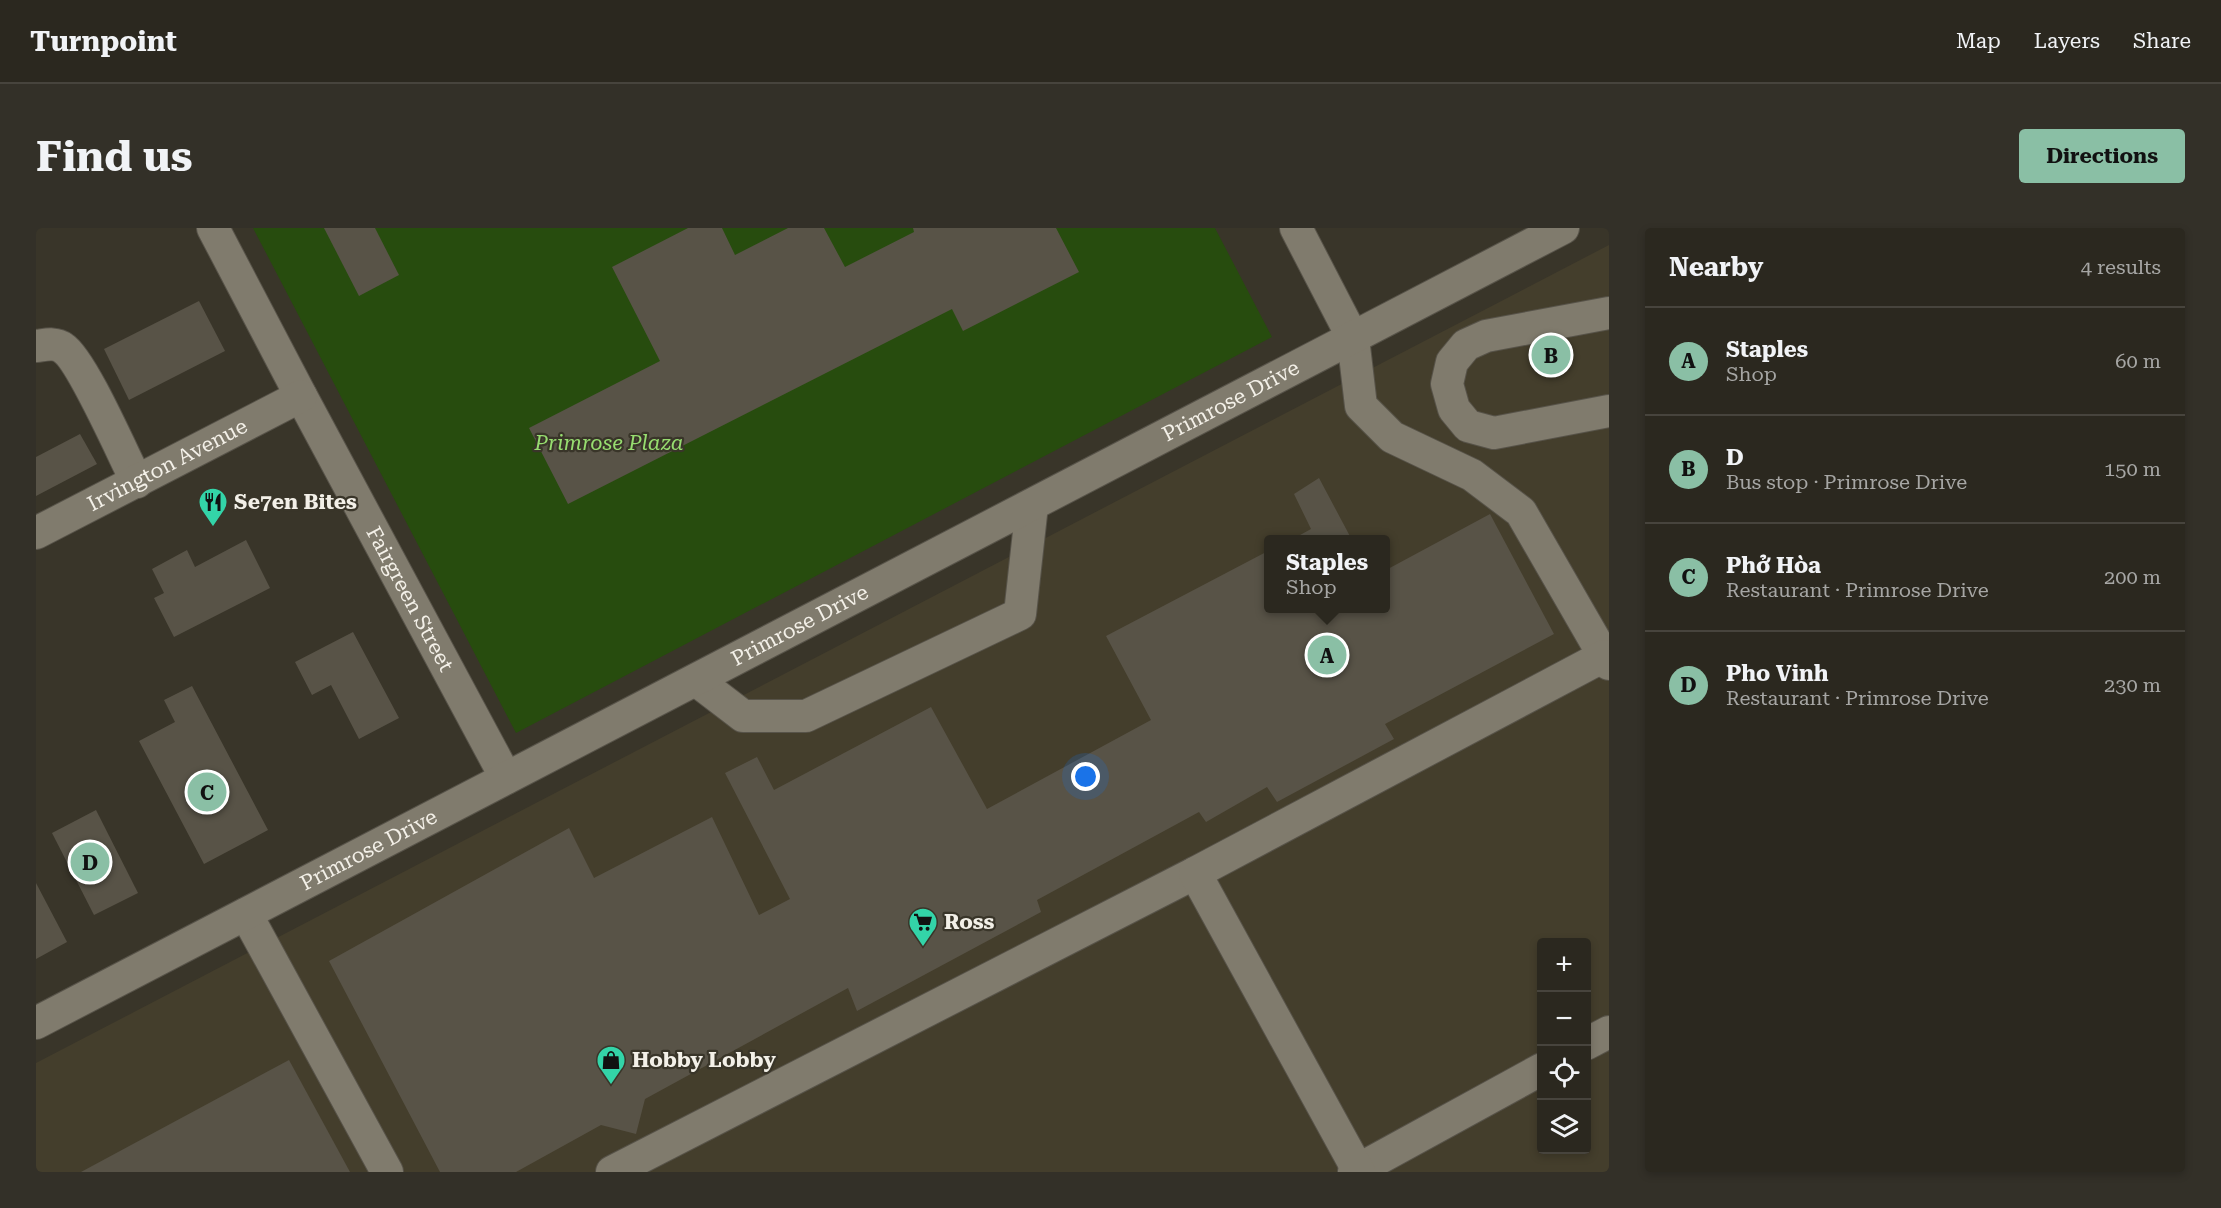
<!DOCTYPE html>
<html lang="en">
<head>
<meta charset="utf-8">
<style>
  :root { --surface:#2b281f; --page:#333028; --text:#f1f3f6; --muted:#a6a6a4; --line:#47443d; --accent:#8abfa5 }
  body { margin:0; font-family:"Roboto Serif",serif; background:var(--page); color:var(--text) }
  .controls { position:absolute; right:18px; bottom:18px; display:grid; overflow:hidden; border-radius:6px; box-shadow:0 3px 9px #0003 }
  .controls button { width:54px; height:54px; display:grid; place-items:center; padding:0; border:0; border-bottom:2px solid var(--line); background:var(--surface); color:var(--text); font:30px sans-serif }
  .you { position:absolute; left:1050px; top:549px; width:21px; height:21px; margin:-15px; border:4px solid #fff; border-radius:50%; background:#1a73e8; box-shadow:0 0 0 9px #1a73e833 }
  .badge { display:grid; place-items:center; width:39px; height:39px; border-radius:50%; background:var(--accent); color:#111; font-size:20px; font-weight:700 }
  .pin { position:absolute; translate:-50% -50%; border:3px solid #fff; box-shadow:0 2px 6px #0006 }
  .popup { position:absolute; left:1228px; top:307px; width:126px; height:78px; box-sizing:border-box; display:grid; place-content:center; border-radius:6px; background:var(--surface); filter:drop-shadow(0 2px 4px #0005); font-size:20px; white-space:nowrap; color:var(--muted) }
  .popup b { font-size:22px; color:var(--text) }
  .popup::after { content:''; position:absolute; left:50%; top:100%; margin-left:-12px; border:12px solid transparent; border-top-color:var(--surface) }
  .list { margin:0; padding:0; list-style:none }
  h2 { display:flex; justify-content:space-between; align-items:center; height:78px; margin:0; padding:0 24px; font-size:26px }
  h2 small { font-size:20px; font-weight:400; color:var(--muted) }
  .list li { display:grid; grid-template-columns:39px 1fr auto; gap:18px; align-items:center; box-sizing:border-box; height:108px; padding:0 24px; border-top:2px solid var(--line) }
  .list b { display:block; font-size:22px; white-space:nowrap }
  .list p { margin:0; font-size:20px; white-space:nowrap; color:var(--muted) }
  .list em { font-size:20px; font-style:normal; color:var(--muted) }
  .icon { flex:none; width:33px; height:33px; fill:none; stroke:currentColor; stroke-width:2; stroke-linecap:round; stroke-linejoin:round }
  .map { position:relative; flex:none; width:1573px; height:944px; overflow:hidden; border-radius:6px }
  header { display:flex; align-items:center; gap:36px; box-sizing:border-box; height:84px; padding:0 30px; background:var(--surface); border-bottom:2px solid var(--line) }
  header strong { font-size:28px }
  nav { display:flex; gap:33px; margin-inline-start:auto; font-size:21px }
  .intro { display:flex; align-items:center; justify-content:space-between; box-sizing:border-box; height:144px; padding:0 36px }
  h1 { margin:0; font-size:42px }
  .button { padding:15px 27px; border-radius:6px; background:var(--accent); color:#111; font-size:21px; font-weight:700 }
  main { display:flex; gap:36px; padding:0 36px }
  aside { flex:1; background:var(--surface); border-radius:6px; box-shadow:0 3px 9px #0003 }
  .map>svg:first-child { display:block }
  .built { fill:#443e2c; fill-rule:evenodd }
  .green { fill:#274c0e }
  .building { fill:#585347 }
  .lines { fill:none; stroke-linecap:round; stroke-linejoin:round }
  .minor-casing { stroke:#575349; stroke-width:34 }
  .minor { stroke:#807b6d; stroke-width:32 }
  .labels { text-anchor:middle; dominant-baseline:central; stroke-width:4.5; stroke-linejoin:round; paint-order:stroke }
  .street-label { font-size:21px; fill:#f3f0e8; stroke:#393529 }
  .park-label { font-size:21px; font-style:italic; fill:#97dd70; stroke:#393529 }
  .poi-label { font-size:21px; font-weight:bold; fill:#f3f0e8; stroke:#393529; text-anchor:start }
</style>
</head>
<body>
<header>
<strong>Turnpoint</strong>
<nav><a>Map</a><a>Layers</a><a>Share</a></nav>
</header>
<div class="intro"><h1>Find us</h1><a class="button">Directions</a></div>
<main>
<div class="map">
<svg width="1573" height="944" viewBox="0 0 1573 944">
  <rect width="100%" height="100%" fill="#393529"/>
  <path class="built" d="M1573,17V944H0V835ZM1232,312H1350V380H1232ZM1506,714H1550V922H1506Z"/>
  <polygon class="green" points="217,0 1179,0 1236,109 480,505"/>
  <g class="building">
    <polygon points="288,0 339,0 363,47 323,68"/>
    <polygon points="652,0 686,0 699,27 752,0 788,0 809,39 878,4 877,0 1020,0 1043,44 927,103 916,81 532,276 493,200 624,133 576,39"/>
    <polygon points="163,73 189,123 93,172 68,121"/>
    <polygon points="44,206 61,236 0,268 0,229"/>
    <polygon points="1283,250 1316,312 1255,312 1275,301 1258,266"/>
    <polygon points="1454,286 1518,406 1349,496 1358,511 1241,574 1231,559 1170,594 1163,584 1001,672 1005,684 821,783 812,760 609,871 600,906 565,897 480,944 404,944 293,733 533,600 558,650 676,589 723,687 754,671 689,545 721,529 738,562 895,479 951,581 1115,492 1070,408 1232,323 1232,380 1350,380 1350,342"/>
    <polygon points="210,312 234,360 138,409 118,370 128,365 116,341 151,322 159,339"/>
    <polygon points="317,404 363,490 323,511 295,457 276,467 259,434"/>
    <polygon points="156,458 232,602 168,636 103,513 139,494 128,472"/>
    <polygon points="60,582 102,665 58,687 16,605"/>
    <polygon points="0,655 31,714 0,731"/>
    <polygon points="253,832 314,944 45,944"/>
  </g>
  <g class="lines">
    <g class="minor-casing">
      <g id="minor">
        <path id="s1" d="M177,0L265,168L470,550"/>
        <polyline points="1260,0 1317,110 1325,178 1356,209 1436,247 1485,284 1568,428"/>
        <polyline points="1573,85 1450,108 1430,117 1416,134 1411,156 1418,181 1432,198 1458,205 1573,183"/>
        <path d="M0,118C9,117 19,114 27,120C46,132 88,229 101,254"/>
        <path id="s2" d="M0,305L265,168"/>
        <polyline points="660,452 707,488 770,488 984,386 996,277"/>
        <polyline points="210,686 351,944"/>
        <path id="s3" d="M0,795L1527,0"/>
        <polyline points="1550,816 1573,804"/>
        <polyline points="576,944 1159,645"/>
        <polyline points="1318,944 1506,841"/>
        <polyline points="1323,944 1159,645 1568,428 1573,436"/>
      </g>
    </g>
    <use href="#minor" class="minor"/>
  </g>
  <defs>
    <g id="restaurant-pin" transform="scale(1.5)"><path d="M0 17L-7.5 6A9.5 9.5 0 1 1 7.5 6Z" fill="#33d4a8" stroke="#393529"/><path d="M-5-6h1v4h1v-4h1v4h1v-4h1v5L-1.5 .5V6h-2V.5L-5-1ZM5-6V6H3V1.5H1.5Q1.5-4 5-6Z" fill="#111"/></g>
    <g id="supermarket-pin" transform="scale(1.5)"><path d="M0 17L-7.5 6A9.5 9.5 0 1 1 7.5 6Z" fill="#33d4a8" stroke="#393529"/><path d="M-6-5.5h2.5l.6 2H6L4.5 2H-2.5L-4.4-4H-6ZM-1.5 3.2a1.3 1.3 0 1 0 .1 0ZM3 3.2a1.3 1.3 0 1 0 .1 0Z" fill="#111"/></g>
    <g id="shop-pin" transform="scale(1.5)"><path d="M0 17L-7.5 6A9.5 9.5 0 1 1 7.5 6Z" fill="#33d4a8" stroke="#393529"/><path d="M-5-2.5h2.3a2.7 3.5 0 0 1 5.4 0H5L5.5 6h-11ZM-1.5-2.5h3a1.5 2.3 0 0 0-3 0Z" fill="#111"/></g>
  </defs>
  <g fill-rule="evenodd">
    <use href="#restaurant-pin" x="177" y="274"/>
    <use href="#supermarket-pin" x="887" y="694"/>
    <use href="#shop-pin" x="575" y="832"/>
  </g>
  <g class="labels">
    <g class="street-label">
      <text stroke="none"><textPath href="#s3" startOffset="1347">Primrose Drive</textPath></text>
      <text stroke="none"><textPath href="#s2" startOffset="148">Irvington Avenue</textPath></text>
      <text stroke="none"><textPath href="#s1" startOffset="420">Fairgreen Street</textPath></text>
      <text stroke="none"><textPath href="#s3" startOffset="861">Primrose Drive</textPath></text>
      <text stroke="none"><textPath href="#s3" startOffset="375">Primrose Drive</textPath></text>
    </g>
    <g class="park-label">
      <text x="573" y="215">Primrose Plaza</text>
    </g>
    <g class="poi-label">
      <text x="198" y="274">Se7en Bites</text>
      <text x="908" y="694">Ross</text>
      <text x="596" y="832">Hobby Lobby</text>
    </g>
  </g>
</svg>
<div class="controls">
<button>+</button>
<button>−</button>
<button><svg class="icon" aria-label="locate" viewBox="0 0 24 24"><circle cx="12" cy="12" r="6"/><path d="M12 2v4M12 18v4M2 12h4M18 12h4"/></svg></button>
<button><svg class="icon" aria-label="layers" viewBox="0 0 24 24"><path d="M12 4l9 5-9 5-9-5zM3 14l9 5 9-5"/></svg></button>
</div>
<div class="you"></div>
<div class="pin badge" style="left:1291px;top:427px">A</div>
<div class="popup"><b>Staples</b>Shop</div>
<div class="pin badge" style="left:1515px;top:127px">B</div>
<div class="pin badge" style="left:171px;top:564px">C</div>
<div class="pin badge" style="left:54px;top:634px">D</div>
</div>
<aside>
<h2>Nearby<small>4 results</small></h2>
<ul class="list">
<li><span class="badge">A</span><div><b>Staples</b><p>Shop</p></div><em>60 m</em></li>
<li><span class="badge">B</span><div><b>D</b><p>Bus stop · Primrose Drive</p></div><em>150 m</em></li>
<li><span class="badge">C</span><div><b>Phở Hòa</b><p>Restaurant · Primrose Drive</p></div><em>200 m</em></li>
<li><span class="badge">D</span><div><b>Pho Vinh</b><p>Restaurant · Primrose Drive</p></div><em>230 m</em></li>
</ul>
</aside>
</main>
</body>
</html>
